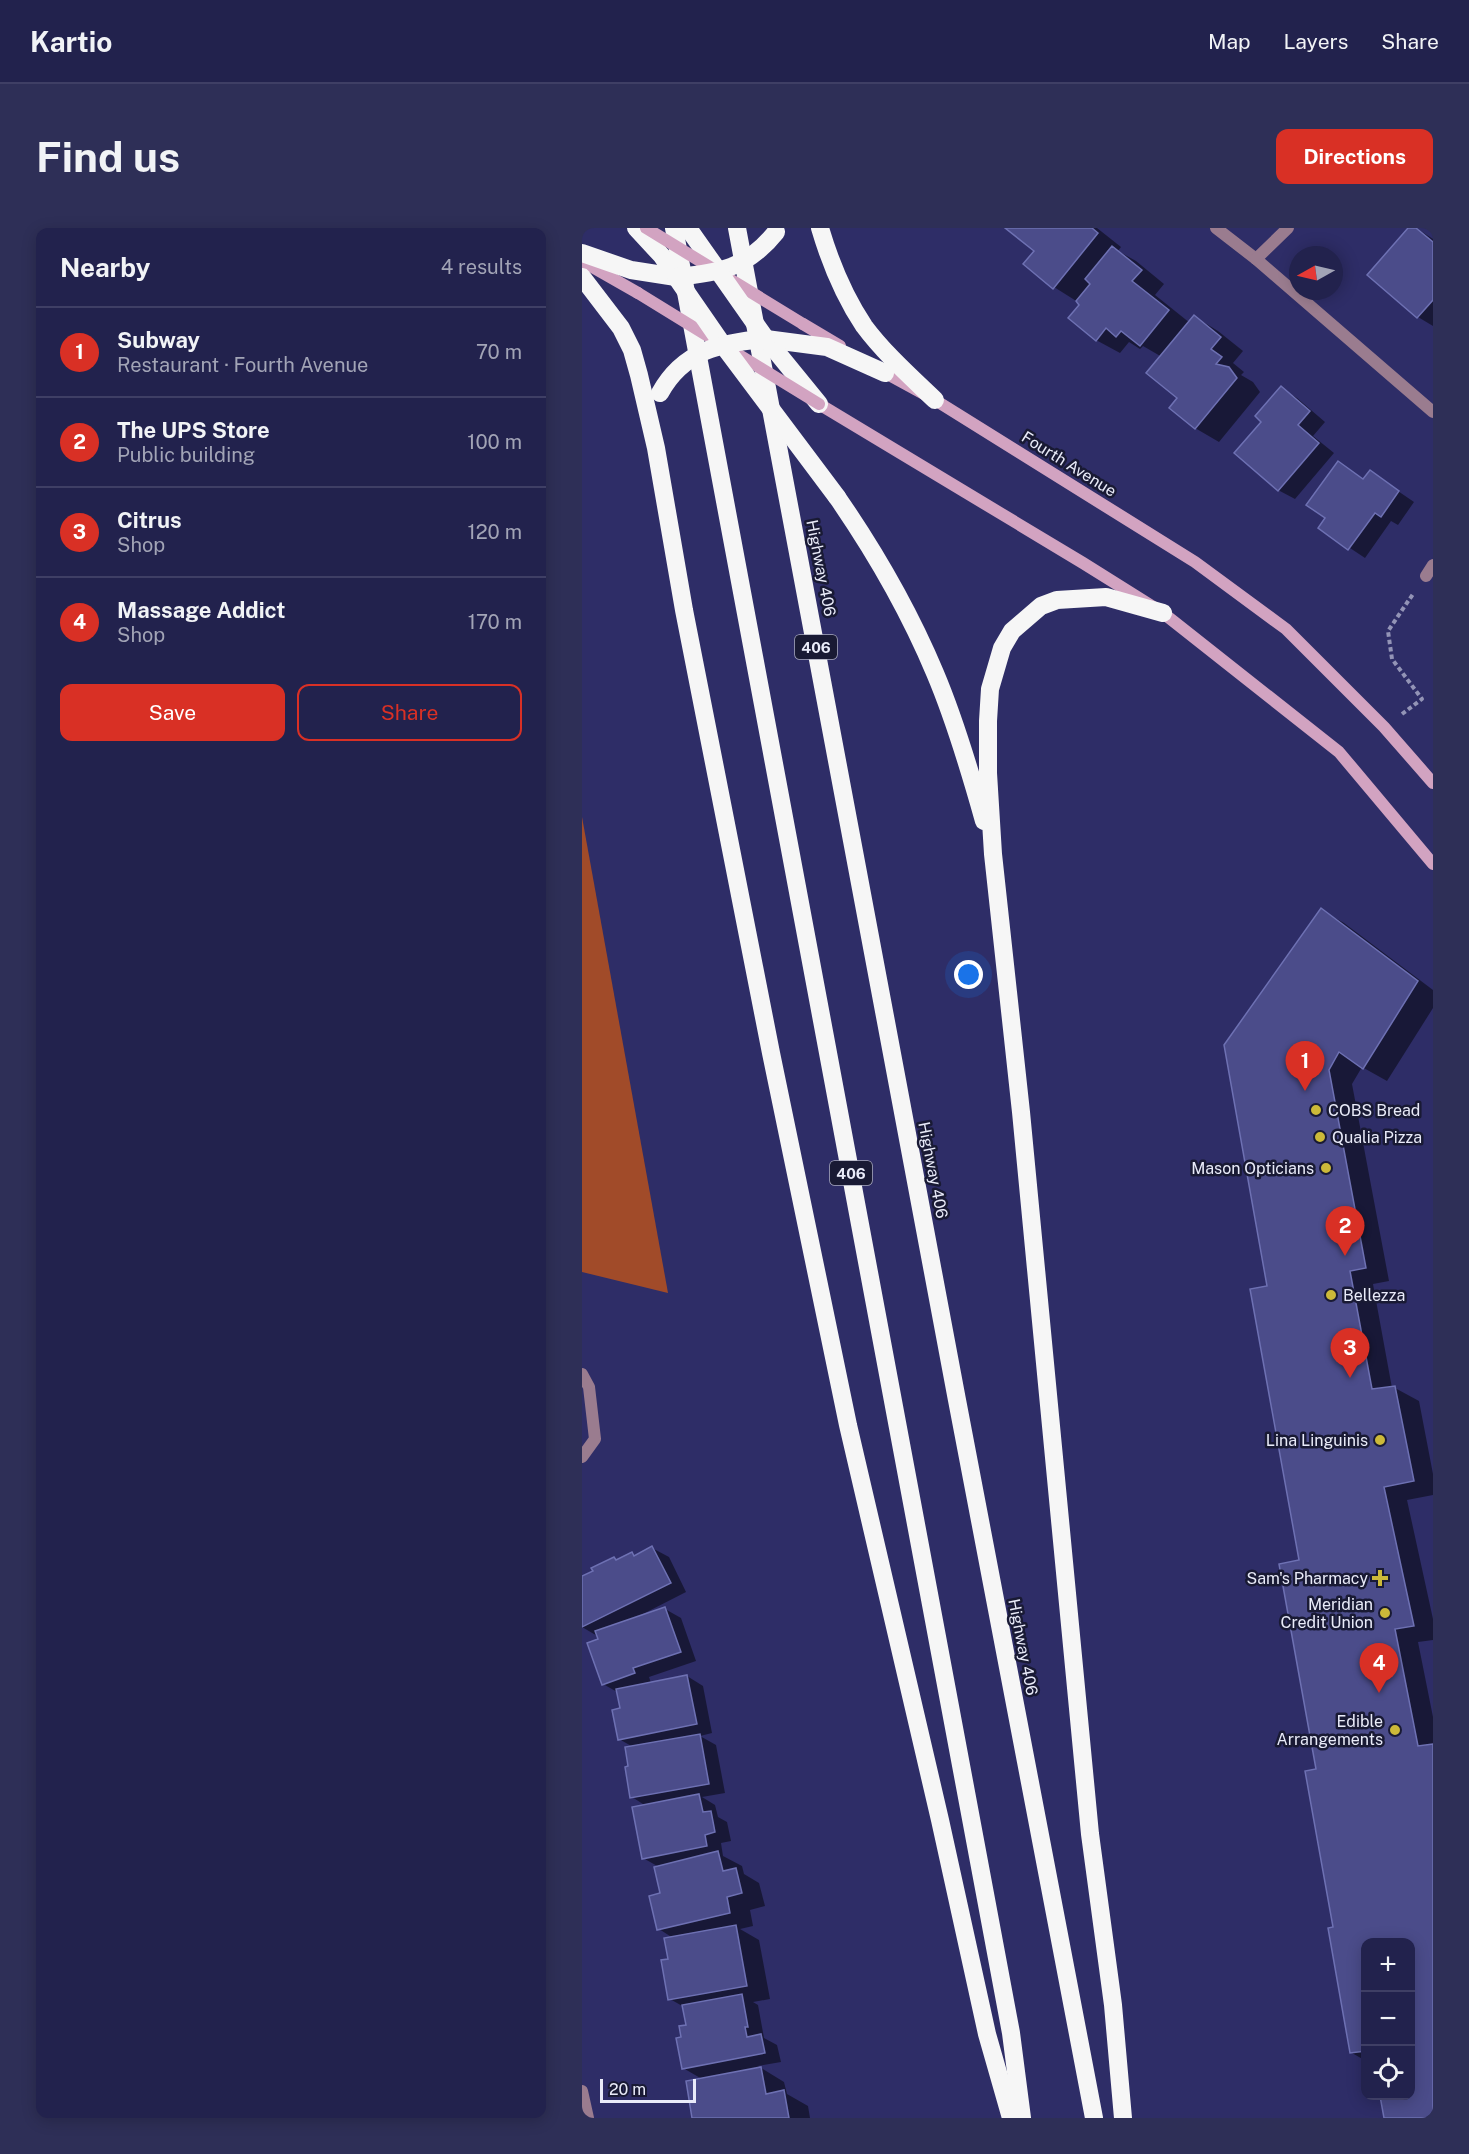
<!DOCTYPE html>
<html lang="en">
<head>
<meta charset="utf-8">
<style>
  :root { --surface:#22224d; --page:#2e2f57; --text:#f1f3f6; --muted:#a2a4b6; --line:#3f3f65; --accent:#d93025 }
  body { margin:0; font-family:"Public Sans",sans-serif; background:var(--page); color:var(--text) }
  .controls { position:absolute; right:18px; bottom:18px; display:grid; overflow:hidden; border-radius:12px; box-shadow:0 3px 15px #0003 }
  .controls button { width:54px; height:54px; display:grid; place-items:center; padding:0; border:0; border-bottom:2px solid var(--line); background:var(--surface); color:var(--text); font:30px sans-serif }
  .compass { position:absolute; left:707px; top:18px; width:54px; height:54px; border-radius:50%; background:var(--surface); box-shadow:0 3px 15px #0003; rotate:262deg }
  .scale { position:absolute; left:18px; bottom:15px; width:96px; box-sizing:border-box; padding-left:6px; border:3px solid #e9ebf9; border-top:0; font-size:16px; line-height:21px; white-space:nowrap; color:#e9ebf9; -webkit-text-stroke:4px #191a34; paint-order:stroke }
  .you { position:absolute; left:387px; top:747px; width:21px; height:21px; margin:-15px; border:4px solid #fff; border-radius:50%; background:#1a73e8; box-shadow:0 0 0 9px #1a73e833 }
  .badge { display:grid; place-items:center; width:39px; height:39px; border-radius:50%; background:var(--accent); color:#fff; font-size:20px; font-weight:700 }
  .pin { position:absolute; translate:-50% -50px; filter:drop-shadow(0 2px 3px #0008) }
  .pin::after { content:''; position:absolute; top:32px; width:21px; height:18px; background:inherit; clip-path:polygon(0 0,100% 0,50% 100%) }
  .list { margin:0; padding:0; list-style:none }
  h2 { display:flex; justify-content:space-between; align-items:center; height:78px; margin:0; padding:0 24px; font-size:26px }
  h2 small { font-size:20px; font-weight:400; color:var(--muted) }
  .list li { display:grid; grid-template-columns:39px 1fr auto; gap:18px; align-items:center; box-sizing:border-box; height:90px; padding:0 24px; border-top:2px solid var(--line) }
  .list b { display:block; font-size:22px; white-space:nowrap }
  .list p { margin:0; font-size:20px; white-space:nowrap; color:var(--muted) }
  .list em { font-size:20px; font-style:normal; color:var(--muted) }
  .actions { display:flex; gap:12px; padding:18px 24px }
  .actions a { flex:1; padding:14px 0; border:2px solid var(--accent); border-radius:12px; text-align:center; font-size:21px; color:var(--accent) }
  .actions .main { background:var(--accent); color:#fff }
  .icon { flex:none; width:33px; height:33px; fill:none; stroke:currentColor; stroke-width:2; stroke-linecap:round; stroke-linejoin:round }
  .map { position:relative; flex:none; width:851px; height:1890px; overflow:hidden; border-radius:12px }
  header { display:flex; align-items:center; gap:36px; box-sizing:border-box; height:84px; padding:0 30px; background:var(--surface); border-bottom:2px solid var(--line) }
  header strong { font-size:28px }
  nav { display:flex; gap:33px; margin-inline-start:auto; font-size:21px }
  .intro { display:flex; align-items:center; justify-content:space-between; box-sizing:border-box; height:144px; padding:0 36px }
  h1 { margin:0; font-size:42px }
  .button { padding:15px 27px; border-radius:12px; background:var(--accent); color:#fff; font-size:21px; font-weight:700 }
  main { display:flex; gap:36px; padding:0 36px }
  aside { flex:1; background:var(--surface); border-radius:12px; box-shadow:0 3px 15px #0003 }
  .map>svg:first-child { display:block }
  .forest { fill:#a14b29 }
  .shadow { fill:#0007 }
  .building { fill:#4b4c8a; stroke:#6e71b3; stroke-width:1.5 }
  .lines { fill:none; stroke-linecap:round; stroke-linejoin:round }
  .path { stroke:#9394b6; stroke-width:4; stroke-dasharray:4.5 3; stroke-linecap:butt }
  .service { stroke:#9a7c8f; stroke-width:12 }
  .minor { stroke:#9a7c8f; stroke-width:12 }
  .secondary { stroke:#d2a3c1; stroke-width:12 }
  .motorway { stroke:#f6f6f6; stroke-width:18 }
  .secondary-bridge { stroke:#d2a3c1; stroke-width:12 }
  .motorway-bridge { stroke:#f6f6f6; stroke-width:18 }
  .poi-dot { fill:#ccb939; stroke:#191a34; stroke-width:2 }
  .labels { text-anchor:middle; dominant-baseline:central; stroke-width:5; stroke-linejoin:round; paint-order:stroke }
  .shield { fill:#191a34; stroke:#abacbe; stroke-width:1.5 }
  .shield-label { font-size:15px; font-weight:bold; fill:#e9ebf9 }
  .street-label { font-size:16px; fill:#e9ebf9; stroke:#191a34 }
  .poi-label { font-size:16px; fill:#e9ebf9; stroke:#191a34; text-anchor:end }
</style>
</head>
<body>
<header>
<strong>Kartio</strong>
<nav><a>Map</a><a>Layers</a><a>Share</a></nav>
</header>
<div class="intro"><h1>Find us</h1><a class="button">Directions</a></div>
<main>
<aside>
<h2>Nearby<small>4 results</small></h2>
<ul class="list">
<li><span class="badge">1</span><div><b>Subway</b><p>Restaurant · Fourth Avenue</p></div><em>70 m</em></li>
<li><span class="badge">2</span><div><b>The UPS Store</b><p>Public building</p></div><em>100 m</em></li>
<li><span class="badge">3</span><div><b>Citrus</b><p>Shop</p></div><em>120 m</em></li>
<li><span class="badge">4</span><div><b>Massage Addict</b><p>Shop</p></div><em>170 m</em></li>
</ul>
<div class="actions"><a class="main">Save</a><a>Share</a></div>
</aside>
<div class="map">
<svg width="851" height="1890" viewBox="0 0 851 1890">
  <rect width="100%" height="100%" fill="#2e2d67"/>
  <polygon class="forest" points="0,589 86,1065 0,1044"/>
  <g class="shadow">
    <polygon points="425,0 515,0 539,19 536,23 554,33 582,56 573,67 608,95 613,89 636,103 661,123 651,135 662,144 659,147 671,154 678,164 637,214 613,200 597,170 580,129 561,118 558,121 547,114 538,125 514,112 499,76 472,59 454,23"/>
    <polygon points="828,0 834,0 851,11 851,98 836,89 787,47"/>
    <polygon points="699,160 715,170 743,194 731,208 752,225 713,271 696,262 681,193"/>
    <polygon points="757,235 783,252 788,244 832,274 816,297 809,293 783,330 738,300 745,290"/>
    <polygon points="739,682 762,695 851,762 851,780 805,853 780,839 770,856 807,1053 791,1056 810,1160 813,1160 837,1173 851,1246 851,1267 825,1272 851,1391 851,1412 836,1414 851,1489 851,1890 804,1890 800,1868 828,1868 828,1714 784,1714 784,1833 770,1825 753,1700 736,1542 719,1334 687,1059"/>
    <polygon points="70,1320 87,1329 104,1364 59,1387 60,1389 83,1381 99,1390 114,1433 67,1449 69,1455 105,1448 121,1458 130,1505 118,1508 134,1517 143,1565 120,1569 133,1577 136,1589 145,1594 149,1613 139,1615 141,1628 160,1638 162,1646 177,1655 183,1678 168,1682 171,1698 158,1701 177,1712 188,1771 171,1774 176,1777 182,1810 195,1817 199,1834 176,1838 202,1854 205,1866 226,1878 228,1890 112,1890 120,1851 101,1840 101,1810 105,1798 102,1779 88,1771 88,1732 91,1710 77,1701 80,1666 77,1639 61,1630 64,1578 50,1569 48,1539 51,1519 37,1511 40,1482 37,1465 21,1456 17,1409 0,1399 0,1350 32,1330 36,1333 50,1326 54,1328"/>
  </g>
  <g class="building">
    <polygon points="423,0 510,0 516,5 471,61 441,36 452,23"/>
    <polygon points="826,0 834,0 851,14 851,72 835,90 785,47"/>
    <polygon points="530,18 560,42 550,53 587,82 558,118 539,103 534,109 524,100 514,113 486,90 497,77 494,73 508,56 503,51"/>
    <polygon points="612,87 639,109 629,121 640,129 634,136 647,139 655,150 613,201 587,180 595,170 564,145"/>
    <polygon points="699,158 728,183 716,197 737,215 696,263 652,225 679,194 673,188"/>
    <polygon points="756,233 781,251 788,242 817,263 799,289 793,285 766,322 736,300 743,290 724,277"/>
    <polygon points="739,680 836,753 781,841 757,824 747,842 784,1040 768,1043 790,1161 813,1158 832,1253 802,1259 832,1398 813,1401 836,1518 851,1516 851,1890 802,1890 798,1868 828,1868 828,1714 784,1714 784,1823 768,1825 746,1700 751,1699 723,1543 734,1541 697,1336 717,1332 668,1061 685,1058 642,817"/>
    <polygon points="70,1318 89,1355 0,1399 0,1348 11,1343 9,1340 32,1329 34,1332 50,1324 52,1328"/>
    <polygon points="83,1379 99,1424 51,1440 53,1445 20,1457 5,1415 16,1411 13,1403"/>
    <polygon points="105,1447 115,1496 36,1512 30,1482 38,1480 34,1461"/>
    <polygon points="118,1506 127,1556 48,1570 43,1539 46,1538 43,1519"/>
    <polygon points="117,1566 121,1584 129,1583 133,1604 123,1607 125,1618 60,1631 50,1579"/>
    <polygon points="136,1623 141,1643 154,1640 160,1665 145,1669 148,1685 75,1702 67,1668 78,1665 72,1639"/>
    <polygon points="154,1697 165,1758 86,1772 79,1732 86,1731 82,1710"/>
    <polygon points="160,1766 166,1799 163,1799 165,1809 179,1806 183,1825 100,1841 94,1810 99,1809 97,1798 104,1797 100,1777"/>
    <polygon points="179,1839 184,1866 202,1862 207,1890 110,1890 104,1853"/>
  </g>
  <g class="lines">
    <polyline class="path" points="820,486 840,471 810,431 806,403 831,366"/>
    <polyline class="service" points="844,348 851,337"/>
    <g class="minor">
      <polyline points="634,0 674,31 851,184"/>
      <polyline points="674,31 706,0"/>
      <polyline points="0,1146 7,1159 13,1211 0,1229"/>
      <polyline points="0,1863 6,1890"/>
    </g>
    <g class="secondary">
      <polyline points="0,33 56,65"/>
      <polyline points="221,96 258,118"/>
      <polyline points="298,142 353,172 613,334 704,401 802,499 851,555"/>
      <polyline points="237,176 501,335 581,385 757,524 851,636"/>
    </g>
    <g class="motorway">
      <polyline points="54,0 80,28 94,49"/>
      <polyline points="92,0 429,1805 440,1890"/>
      <polyline points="106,0 137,44"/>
      <polyline points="155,0 375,1172 512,1890"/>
      <path d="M238,0C248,34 262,68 282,98C302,125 329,149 353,172"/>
      <polyline points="0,25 49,42 94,49"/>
      <polyline points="0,49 39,100 50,122 57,147 74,220 102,382 189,825 266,1197 358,1592 405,1806 429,1890"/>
      <polyline points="184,111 245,119 303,145"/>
      <polyline points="184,111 237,176"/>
      <path d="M255,269C293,324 327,383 353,445C373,492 388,543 402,593"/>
      <polyline points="541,1890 531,1777 508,1606 439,884 411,626 406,545 406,493 408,461 420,420 430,403 459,378 475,372 524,369 581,385"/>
    </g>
    <g class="secondary-bridge">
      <polyline points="64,0 221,96"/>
      <polyline points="56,65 134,113"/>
      <polyline points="149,122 237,176"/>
    </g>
    <g class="motorway-bridge">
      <path d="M194,4C165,40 138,45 94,49L141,117L255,269"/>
      <polyline points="137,44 184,111"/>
      <path d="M78,165C101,123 139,114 184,111"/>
    </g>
  </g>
  <g class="poi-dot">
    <circle cx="734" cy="882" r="6"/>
    <circle cx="738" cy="909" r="6"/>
    <circle cx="744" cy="940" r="6"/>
    <circle cx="749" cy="1067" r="6"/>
    <circle cx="798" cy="1212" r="6"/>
    <path d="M795 1341h6v6h6v6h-6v6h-6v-6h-6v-6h6z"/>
    <circle cx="803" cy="1385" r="6"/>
    <circle cx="813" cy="1502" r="6"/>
  </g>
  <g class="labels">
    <g class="shield">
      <rect x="213" y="407" width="42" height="24" rx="4.5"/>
      <rect x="248" y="933" width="42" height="24" rx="4.5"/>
    </g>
    <g class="shield-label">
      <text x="234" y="419">406</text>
      <text x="269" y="945">406</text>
    </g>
    <g class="street-label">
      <text transform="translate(487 236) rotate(32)">Fourth Avenue</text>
      <text transform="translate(239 340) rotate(79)">Highway 406</text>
      <text transform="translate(351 942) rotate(79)">Highway 406</text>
      <text transform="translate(441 1419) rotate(79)">Highway 406</text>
    </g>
    <g class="poi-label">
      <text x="746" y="882" text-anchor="start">COBS Bread</text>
      <text x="750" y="909" text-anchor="start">Qualia Pizza</text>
      <text x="732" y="940">Mason Opticians</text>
      <text x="761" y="1067" text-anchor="start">Bellezza</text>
      <text x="786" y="1212">Lina Linguinis</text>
      <text x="786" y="1350">Sam's Pharmacy</text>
      <text x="791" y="1376">Meridian<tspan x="791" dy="18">Credit Union</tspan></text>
      <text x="801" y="1493">Edible<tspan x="801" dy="18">Arrangements</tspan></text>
    </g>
  </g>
</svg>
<div class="controls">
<button>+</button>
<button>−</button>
<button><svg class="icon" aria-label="locate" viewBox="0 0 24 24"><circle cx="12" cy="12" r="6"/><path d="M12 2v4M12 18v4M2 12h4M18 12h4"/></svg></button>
</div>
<svg class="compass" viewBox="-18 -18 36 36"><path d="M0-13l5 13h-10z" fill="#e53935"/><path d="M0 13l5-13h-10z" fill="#a2a4b6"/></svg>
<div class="scale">20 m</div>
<div class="you"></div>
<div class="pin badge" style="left:723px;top:863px">1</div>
<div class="pin badge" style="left:763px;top:1028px">2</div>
<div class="pin badge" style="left:768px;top:1150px">3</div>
<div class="pin badge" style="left:797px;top:1465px">4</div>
</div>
</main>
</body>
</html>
